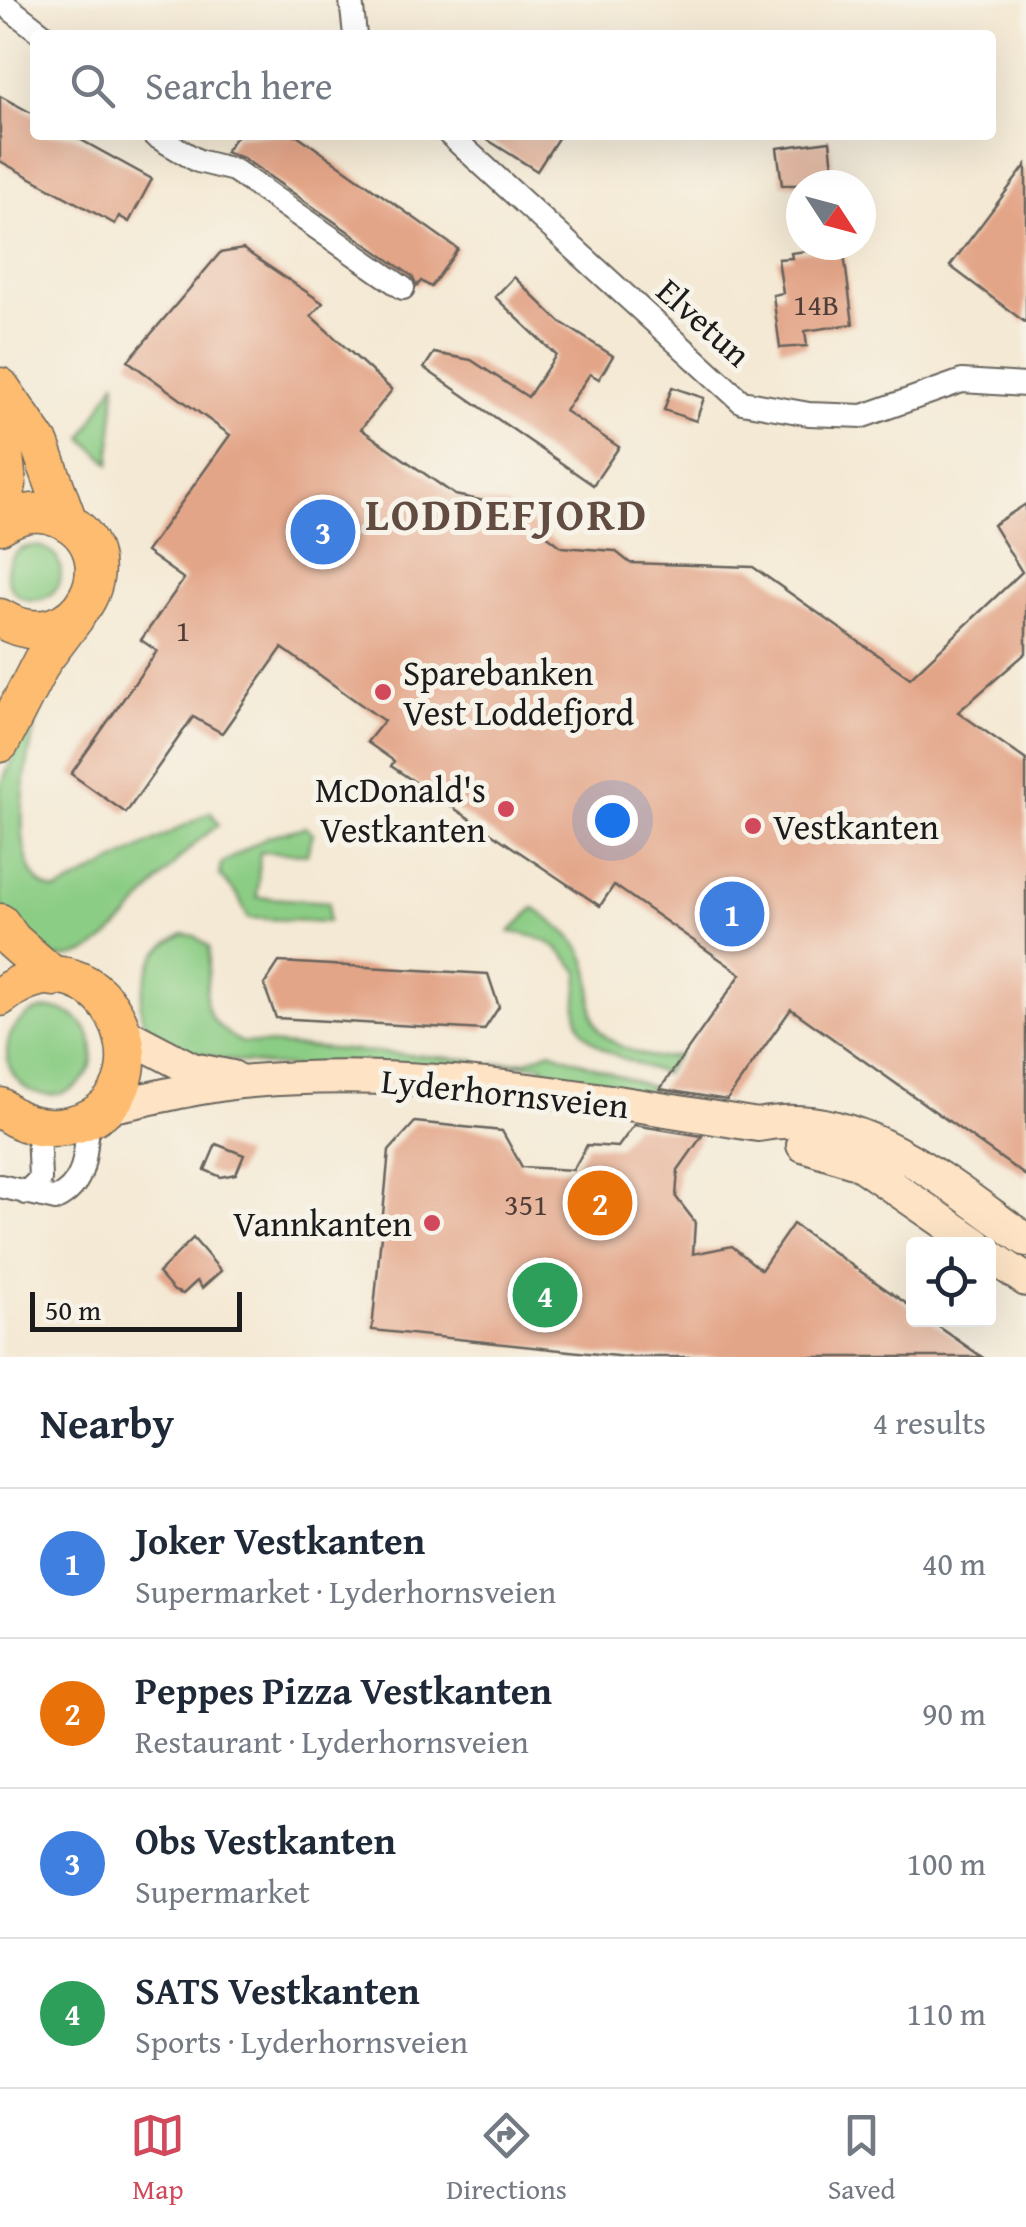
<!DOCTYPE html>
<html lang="en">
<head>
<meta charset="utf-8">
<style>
  :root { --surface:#fff; --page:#f2f2f3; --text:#1f2937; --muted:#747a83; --line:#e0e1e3; --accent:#d1495b }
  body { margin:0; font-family:"Gentium Book Plus",serif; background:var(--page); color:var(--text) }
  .controls { position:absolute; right:30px; bottom:30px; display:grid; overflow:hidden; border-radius:10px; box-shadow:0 10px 40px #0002 }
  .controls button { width:90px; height:90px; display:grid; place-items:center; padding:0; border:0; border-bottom:2px solid var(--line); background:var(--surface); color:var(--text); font:50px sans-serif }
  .compass { position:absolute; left:786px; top:170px; width:90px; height:90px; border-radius:50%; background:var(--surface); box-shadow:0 10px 40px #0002; rotate:126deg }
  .scale { position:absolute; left:30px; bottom:25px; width:212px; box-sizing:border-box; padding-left:10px; border:5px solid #1c1c1c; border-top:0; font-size:28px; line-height:35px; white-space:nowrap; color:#1c1c1c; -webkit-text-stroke:8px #f7f3e8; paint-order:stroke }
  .you { position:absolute; left:612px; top:820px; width:35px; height:35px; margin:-25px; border:8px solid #fff; border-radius:50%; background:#1a73e8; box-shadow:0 0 0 15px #1a73e833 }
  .badge { display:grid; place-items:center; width:65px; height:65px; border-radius:50%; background:var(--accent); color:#fff; font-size:32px; font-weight:700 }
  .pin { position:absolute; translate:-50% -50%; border:5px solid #fff; box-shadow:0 2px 10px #0006 }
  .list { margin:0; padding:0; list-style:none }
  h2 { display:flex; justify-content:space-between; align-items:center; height:130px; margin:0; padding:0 40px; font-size:42px }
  h2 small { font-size:32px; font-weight:400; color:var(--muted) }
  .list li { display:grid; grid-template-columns:65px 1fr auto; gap:30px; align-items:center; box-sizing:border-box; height:150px; padding:0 40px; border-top:2px solid var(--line) }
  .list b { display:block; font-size:38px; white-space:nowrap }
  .list p { margin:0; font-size:32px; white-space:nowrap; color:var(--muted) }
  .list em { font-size:32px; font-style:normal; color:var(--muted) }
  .icon { flex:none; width:55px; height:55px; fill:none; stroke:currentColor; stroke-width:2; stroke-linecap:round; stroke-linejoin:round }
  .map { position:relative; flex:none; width:1026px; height:1357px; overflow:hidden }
  .search { position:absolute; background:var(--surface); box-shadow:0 10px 40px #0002; left:30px; right:30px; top:30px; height:110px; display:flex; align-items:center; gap:25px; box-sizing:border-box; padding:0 35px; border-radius:10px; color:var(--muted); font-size:38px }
  .sheet { height:730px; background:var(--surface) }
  nav { display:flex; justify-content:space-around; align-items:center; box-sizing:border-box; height:140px; border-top:2px solid var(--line); background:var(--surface); font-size:28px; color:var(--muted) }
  nav a { display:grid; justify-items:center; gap:5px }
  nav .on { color:var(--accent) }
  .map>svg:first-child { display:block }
  .green { fill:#8ccd85; stroke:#547450; stroke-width:2.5 }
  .building { fill:#e3a588 }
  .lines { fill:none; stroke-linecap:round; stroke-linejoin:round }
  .minor-casing { stroke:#68645c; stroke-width:26 }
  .secondary-casing { stroke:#68645c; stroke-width:36 }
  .primary-casing { stroke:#68645c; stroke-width:41 }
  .minor { stroke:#fff; stroke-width:22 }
  .secondary { stroke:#fee4c5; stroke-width:32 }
  .primary { stroke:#fdbc6f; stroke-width:38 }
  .poi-dot { fill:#d1495b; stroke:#f7f3e8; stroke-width:4 }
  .labels { text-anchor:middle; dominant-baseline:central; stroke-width:10; stroke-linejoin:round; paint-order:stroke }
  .number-label { font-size:30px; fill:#4e3e37 }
  .street-label { font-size:35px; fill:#1c1c1c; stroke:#f7f3e8 }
  .poi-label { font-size:35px; fill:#1c1c1c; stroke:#f7f3e8; text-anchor:start }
  .district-label { font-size:45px; font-weight:bold; letter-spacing:2.5px; fill:#624c42; stroke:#f7f3e8 }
</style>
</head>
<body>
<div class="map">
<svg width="1026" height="1357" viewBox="0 0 1026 1357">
  <rect width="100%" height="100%" fill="#f7f3e8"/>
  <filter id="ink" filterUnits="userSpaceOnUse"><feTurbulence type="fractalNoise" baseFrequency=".01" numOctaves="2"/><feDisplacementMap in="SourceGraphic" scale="20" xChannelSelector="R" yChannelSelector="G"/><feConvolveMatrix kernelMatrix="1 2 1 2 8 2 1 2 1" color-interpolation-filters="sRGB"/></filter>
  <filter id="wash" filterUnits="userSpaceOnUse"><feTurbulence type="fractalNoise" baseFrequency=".0048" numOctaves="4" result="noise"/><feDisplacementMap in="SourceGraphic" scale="40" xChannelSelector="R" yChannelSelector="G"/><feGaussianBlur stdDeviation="2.25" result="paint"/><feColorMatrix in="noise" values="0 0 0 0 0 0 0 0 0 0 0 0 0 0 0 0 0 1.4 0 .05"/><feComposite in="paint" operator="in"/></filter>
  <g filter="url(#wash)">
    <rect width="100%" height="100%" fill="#f4e9d4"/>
    <g class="green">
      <polygon points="116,380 110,464 83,438"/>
      <circle cx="34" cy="573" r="27"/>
      <path d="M40,697L43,699C27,746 0,882 57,891L211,812L219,825C167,859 138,919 91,950C79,957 67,958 54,958L3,909L0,896V787Z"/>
      <polygon points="305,827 313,833 307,854 260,852 257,897 329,902 328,922 248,918 238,896 220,876 221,864 269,836"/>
      <path d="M534,908C552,922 575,935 584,956C604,999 570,1027 632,1051C648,1057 660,1060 677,1055L664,1074C638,1063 587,1052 578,1020C574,1007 579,987 579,972C558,945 545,936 510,932Z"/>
      <path d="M184,934L195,936L209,947C212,992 188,1011 240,1042L476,1060L475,1071C408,1069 181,1080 145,1023C137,1010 142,993 146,979C152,956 163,943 184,934Z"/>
      <circle cx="50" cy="1052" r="43"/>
      <polygon points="550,1051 651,1087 649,1094 543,1077 543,1065 492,1064 526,1061"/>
    </g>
    <g id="blocks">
      <g class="building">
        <polygon points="0,96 35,115 35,135 72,135 152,179 129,222 119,216 115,224 0,161"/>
        <polygon points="237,135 297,135 458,249 431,287 421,281 417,286 412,276 243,158 225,152"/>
        <polygon points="480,135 560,135 537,171"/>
        <polygon points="830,141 835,185 782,185 777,148"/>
        <polygon points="1026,165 1026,323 950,266"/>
        <polygon points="843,246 853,324 805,331 807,346 780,348 773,295 783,293 778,259 792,258 791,253"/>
        <polygon points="243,249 323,303 311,316 392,390 361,429 455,495 508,506 562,547 615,551 630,563 753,567 910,678 1022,572 993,525 1026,504 1026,653 958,712 1026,760 1026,1176 791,1009 727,1100 660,1089 741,974 614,885 600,906 391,766 394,761 367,742 384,721 282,648 222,733 193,717 126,813 71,774 157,651 141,640 184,579 146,552 230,435 128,361 220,253"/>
        <polygon points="514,277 559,321 613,356 599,379 590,374 565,411 619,447 593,485 424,368 434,353 471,360 528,397 556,355 495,297"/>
        <polygon points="672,387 704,398 696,421 664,410"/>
        <polygon points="279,962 488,974 499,1007 484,1030 276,1018 264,985"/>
        <polygon points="415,1122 502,1131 522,1167 573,1170 587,1145 618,1147 634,1125 702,1136 678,1170 676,1197 695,1222 693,1254 732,1246 761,1270 793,1224 914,1309 914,1320 929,1320 982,1357 626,1357 372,1330 389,1151"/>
        <polygon points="216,1144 244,1155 236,1174 221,1177 205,1170"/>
        <polygon points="193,1238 221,1271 202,1288 197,1281 183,1294 174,1291 158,1273"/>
      </g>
    </g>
  </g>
  <g filter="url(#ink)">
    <use href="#blocks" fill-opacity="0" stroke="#68645c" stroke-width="2.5"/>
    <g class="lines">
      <g class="minor-casing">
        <g id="minor">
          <polyline points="351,0 355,35"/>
          <polyline points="0,1 44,35"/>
          <polyline points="154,135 198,161 234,170 403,288"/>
          <polyline points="450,135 742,402 809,414 863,416 962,381 1026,385"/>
          <path d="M0,1186L56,1199C89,1182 84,1151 89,1118"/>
          <polyline points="26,1193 40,1179 38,1127"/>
        </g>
      </g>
      <g class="secondary-casing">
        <g id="secondary">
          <polyline points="125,1034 192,1069 232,1077"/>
          <path d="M102,1108C151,1099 202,1085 252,1081C421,1066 592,1098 758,1125C858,1104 951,1187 1026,1240"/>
          <polyline points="803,1145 857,1162 976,1244"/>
          <polyline points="988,1254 1026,1280"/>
        </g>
      </g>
      <g class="primary-casing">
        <g id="primary">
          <polyline points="0,387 40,445 68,522"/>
          <polyline points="0,415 7,484 0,518"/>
          <path d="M0,525C18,513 38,509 58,517C135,550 79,666 0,618"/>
          <polyline points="0,743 42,661 75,617"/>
          <polyline points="0,923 12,940 54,977"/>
          <path d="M0,997C106,912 187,1105 65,1126C41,1130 17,1123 0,1107"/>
        </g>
      </g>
      <use href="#minor" class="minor"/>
      <use href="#secondary" class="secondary"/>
      <use href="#primary" class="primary"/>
    </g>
  </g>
  <g class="poi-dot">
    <circle cx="383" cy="692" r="10"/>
    <circle cx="506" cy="809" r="10"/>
    <circle cx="753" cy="826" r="10"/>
    <circle cx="432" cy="1223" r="10"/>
  </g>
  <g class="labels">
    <g class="number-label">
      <text x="816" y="304">14B</text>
      <text x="183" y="630">1</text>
      <text x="526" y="1204">351</text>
    </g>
    <g class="street-label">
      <text transform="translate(704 322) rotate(42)">Elvetun</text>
      <text transform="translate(505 1093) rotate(6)">Lyderhornsveien</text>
    </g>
    <g class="poi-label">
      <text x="403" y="672">Sparebanken<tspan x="403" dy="40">Vest Loddefjord</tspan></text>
      <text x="486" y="789" text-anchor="end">McDonald's<tspan x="486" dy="40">Vestkanten</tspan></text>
      <text x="773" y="826">Vestkanten</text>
      <text x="412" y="1223" text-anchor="end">Vannkanten</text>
    </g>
    <g class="district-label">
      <text x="507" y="513">LODDEFJORD</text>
    </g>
  </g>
</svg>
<div class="controls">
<button><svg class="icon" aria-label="locate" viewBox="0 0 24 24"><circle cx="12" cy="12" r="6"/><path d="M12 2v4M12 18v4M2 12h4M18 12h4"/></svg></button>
</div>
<svg class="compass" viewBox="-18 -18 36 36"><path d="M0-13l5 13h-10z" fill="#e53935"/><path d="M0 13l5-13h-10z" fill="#747a83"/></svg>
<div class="scale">50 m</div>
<div class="you"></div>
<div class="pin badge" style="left:732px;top:914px;background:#3f7fe0">1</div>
<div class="pin badge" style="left:600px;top:1203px;background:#e8710a">2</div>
<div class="pin badge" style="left:323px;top:532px;background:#3f7fe0">3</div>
<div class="pin badge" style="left:545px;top:1295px;background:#2e9e5b">4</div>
<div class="search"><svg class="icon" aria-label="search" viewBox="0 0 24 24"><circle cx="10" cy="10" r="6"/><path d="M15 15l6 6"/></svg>Search here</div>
</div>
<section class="sheet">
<h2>Nearby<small>4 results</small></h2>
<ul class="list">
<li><span class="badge" style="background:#3f7fe0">1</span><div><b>Joker Vestkanten</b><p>Supermarket · Lyderhornsveien</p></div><em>40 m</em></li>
<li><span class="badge" style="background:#e8710a">2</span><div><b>Peppes Pizza Vestkanten</b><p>Restaurant · Lyderhornsveien</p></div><em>90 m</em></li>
<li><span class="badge" style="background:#3f7fe0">3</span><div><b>Obs Vestkanten</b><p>Supermarket</p></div><em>100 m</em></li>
<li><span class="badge" style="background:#2e9e5b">4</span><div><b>SATS Vestkanten</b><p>Sports · Lyderhornsveien</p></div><em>110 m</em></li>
</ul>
</section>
<nav>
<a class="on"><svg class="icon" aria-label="map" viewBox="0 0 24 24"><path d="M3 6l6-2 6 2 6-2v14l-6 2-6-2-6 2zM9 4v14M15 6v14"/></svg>Map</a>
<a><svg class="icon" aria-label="directions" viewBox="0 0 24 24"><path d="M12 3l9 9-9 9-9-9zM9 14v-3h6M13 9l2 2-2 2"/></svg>Directions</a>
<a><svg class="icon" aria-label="saved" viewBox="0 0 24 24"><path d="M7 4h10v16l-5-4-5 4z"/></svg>Saved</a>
</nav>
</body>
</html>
